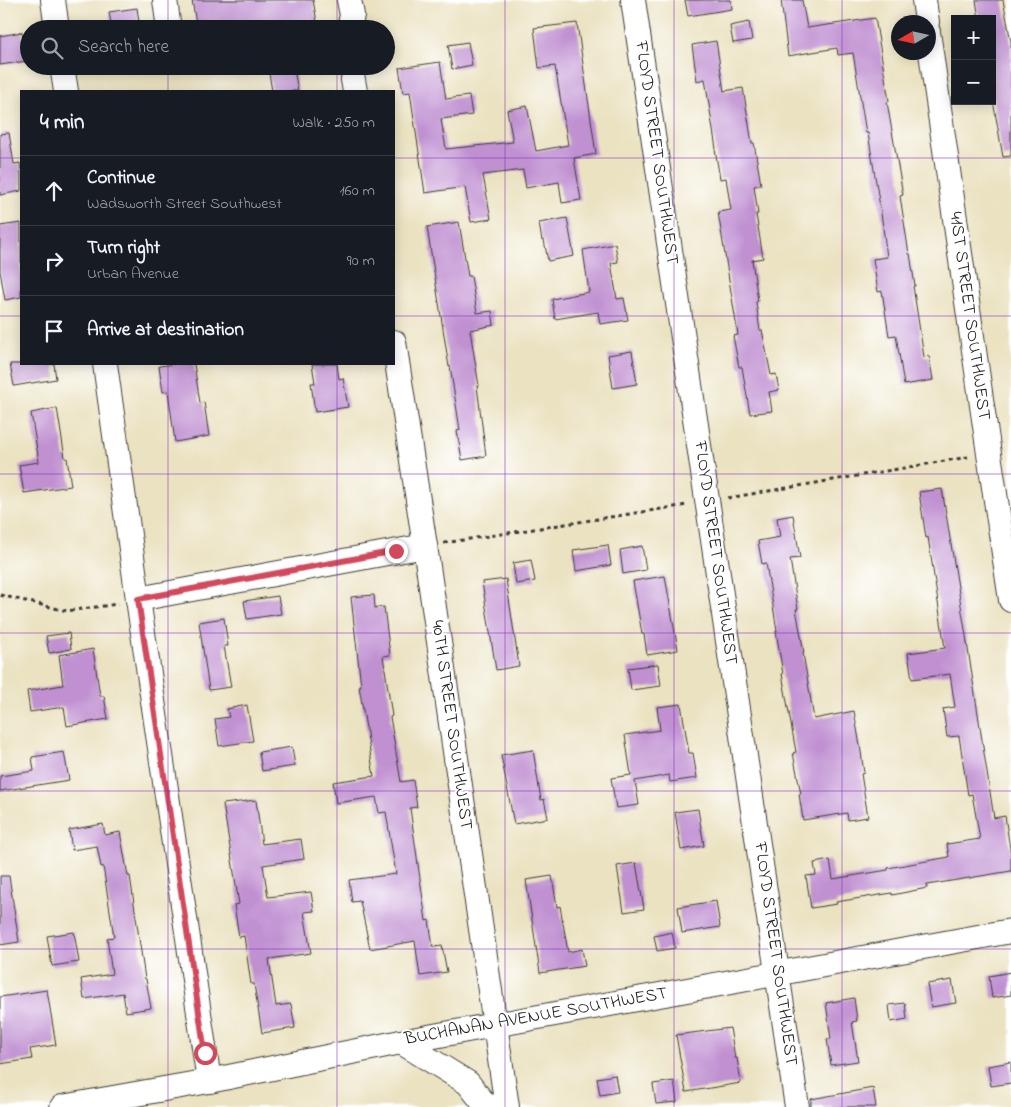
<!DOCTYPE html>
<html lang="en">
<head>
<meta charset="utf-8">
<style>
  :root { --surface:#171b24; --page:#20242c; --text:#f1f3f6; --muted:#9ea1a6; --line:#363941 }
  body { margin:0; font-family:"Indie Flower",sans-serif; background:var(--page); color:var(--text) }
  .controls { position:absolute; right:15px; top:15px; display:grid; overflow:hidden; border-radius:0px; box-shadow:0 2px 12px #0003 }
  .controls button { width:45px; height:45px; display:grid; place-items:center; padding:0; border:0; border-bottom:1px solid var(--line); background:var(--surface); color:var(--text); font:25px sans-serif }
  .compass { position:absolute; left:891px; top:15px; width:45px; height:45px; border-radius:50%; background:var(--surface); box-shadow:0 2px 12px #0003; rotate:261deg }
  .stop { position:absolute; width:15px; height:15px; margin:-11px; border:4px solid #d1495b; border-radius:50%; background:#fff }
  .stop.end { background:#d1495b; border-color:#fff; box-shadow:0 1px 5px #0008 }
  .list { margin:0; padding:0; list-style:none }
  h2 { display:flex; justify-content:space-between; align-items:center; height:65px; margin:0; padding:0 20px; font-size:21px }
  h2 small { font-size:16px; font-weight:400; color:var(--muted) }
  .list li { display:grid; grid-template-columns:32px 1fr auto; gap:15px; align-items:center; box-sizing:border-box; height:70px; padding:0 20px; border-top:1px solid var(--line) }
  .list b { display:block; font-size:19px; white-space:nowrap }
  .list p { margin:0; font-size:16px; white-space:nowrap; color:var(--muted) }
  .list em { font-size:16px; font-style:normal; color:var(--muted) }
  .icon { flex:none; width:28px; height:28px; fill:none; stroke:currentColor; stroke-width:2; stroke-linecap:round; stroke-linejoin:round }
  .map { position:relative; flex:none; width:1011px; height:1107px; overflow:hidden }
  .search { position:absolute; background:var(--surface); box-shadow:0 2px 12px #0003; left:20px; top:20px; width:375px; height:55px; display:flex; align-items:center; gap:12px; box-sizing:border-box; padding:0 18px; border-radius:28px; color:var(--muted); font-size:19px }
  .panel { position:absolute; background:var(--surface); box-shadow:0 2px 12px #0003; left:20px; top:90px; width:375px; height:275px; border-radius:0px }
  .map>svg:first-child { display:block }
  .building { fill:#c090d1 }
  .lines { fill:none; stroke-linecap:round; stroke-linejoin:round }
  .minor-casing { stroke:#3b3a35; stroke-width:26 }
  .path { stroke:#3b3a35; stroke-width:3; stroke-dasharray:4 4; stroke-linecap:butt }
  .minor { stroke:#fff; stroke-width:24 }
  .route { stroke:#d1495b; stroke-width:6 }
  .grid { fill:none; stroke:#7b2cbf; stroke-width:1; stroke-opacity:0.55 }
  .labels { text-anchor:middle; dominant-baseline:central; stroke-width:4; stroke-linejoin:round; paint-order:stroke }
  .street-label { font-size:18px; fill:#1c1c1c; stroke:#fff }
</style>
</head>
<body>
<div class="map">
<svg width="1011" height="1107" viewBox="0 0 1011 1107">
  <rect width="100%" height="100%" fill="#fff"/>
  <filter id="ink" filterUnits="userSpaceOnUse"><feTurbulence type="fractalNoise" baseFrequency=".02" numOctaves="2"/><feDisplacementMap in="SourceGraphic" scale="10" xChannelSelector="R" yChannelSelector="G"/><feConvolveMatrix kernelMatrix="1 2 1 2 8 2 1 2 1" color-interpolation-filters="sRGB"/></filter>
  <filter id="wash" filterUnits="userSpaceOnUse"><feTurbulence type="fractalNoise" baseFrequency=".0096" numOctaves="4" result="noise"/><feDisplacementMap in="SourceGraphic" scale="20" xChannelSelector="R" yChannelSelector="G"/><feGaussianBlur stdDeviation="1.12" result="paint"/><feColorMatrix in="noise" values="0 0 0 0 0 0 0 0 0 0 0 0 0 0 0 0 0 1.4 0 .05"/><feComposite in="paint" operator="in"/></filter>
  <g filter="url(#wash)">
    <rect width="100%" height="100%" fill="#ebe2c1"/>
    <g id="blocks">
      <g class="building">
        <polygon points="192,0 313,0 317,22 277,29 197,29"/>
        <polygon points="685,0 731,0 732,9 688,16"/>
        <polygon points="781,0 802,0 807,28 875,18 889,101 887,102 903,195 900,196 909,254 910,254 915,286 913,286 924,357 929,356 933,380 904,385 896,335 889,336 882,291 878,292 873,259 887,257 881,213 868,133 866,133 853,53 838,55 837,48 788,56"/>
        <polygon points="976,0 1003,0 1011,42 1011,156 1003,157 992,95 992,19 979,19"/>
        <polygon points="137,8 140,29 112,29 109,12"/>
        <polygon points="749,22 752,40 733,43 730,26"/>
        <polygon points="577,23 596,154 574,158 581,200 562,203 559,182 526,188 523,170 483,175 491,219 471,222 465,187 425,193 410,92 403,93 399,68 440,62 446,99 469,96 472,115 441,119 446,149 513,142 507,110 527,106 536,151 568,145 555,66 539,68 534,28"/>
        <polygon points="22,32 27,61 0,65 0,36"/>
        <polygon points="716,41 724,91 743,88 752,143 754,143 761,185 754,186 758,214 756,214 763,258 752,260 758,301 756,302 760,331 762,330 771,375 776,374 779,390 769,392 772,411 750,414 742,367 739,367 733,336 738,335 718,212 731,210 726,178 720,179 715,149 716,149 705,79 697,81 692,45"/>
        <polygon points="468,42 472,65 452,69 448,45"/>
        <polygon points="294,69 298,91 272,91 269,73"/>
        <polygon points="9,133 14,164 20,163 21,173 21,191 0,195 0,134"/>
        <polygon points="567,218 574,256 548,261 544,240 542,241 539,223"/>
        <polygon points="459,222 468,276 471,276 477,313 492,311 494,325 470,330 479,386 477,386 486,456 462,460 457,431 460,430 450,366 449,367 427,227"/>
        <polygon points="21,223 21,297 5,300 0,271 0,226"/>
        <polygon points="615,244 618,262 611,263 617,299 624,298 628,320 600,324 598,312 555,319 552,299 589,292 583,250"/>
        <polygon points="632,351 637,384 613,388 608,355"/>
        <polygon points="10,364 54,364 56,379 14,386"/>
        <polygon points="176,364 194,364 200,403 204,402 209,436 175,442 168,391 163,392 159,366"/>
        <polygon points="312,364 337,364 339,379 343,378 348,407 315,412 311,383 315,383"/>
        <polygon points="57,408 65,458 67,458 71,486 24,493 19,465 39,462 31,413"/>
        <polygon points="942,489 966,636 994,818 1005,816 1011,855 1011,871 927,885 927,888 892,895 892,893 836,902 837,904 811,908 806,876 816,875 814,863 830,860 833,879 888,870 888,868 949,857 947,844 980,839 972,794 968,795 959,736 947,737 943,709 955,707 950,674 912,679 908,653 945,648 928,537 926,538 919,492"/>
        <polygon points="793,515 800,558 790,559 798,609 796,609 804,653 803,653 814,719 854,711 861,752 864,773 861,774 868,817 848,820 847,813 803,820 799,794 801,794 793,753 796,752 782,674 783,674 776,631 777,631 766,563 762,564 758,541 780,537 777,518"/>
        <polygon points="608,545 611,565 576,571 573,550"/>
        <polygon points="642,546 646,570 623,574 620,550"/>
        <polygon points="531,560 535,581 516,584 513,563"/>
        <polygon points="665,576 678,650 647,655 644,634 642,634 633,581"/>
        <polygon points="506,579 519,666 496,670 482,582"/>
        <polygon points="374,595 375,608 384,607 390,655 383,656 392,716 390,717 401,782 413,780 417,807 410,808 426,921 429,920 433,947 442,946 447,972 420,976 415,941 370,949 360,901 352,902 349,880 396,874 386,812 379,813 376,797 336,803 333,782 374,776 359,686 361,686 351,597"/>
        <polygon points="278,596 281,614 247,619 244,601"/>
        <polygon points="224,618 228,646 224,646 231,687 209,690 199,622"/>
        <polygon points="69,633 71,649 49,653 46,636"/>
        <polygon points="93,649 100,696 104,696 108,719 67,726 64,707 30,712 27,691 63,685 59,655"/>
        <polygon points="658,664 661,686 631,690 628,668"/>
        <polygon points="681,704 689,753 693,753 697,778 670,782 669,775 635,781 639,805 616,808 611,778 631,775 625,735 660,730 657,707"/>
        <polygon points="247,705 253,741 219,746 215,719 229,717 227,709"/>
        <polygon points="292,747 295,766 262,771 259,752"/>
        <polygon points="533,750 541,800 544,799 548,818 514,824 501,755"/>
        <polygon points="64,752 69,780 0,791 0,776 34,771 32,757"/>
        <polygon points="256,800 262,844 301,839 304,859 263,865 268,897 311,892 314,911 304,912 311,953 269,959 276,1006 291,1004 295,1028 262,1033 254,984 251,984 244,936 239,937 234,905 239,904 223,804"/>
        <polygon points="698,809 704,846 681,850 675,812"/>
        <polygon points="103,824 105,835 120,832 128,876 130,876 145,979 146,979 151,1008 126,1012 123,993 84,999 81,979 112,974 107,938 114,937 103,866 101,867 97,846 72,850 69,830"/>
        <polygon points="636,863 644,909 624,912 617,866"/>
        <polygon points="0,876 9,876 19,942 0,945"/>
        <polygon points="552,876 557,907 560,906 568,952 582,949 585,966 540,973 526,880"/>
        <polygon points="716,901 720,927 682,933 678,907"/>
        <polygon points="74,932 79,962 52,966 47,936"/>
        <polygon points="672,932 675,948 657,951 654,936"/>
        <polygon points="1011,972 1011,995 992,998 989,976"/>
        <polygon points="952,980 956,1003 931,1007 927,984"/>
        <polygon points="47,990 56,1045 30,1049 32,1059 0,1064 0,997"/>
        <polygon points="854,998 857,1021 852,1022 858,1061 831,1065 827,1039 831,1039 826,1003"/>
        <polygon points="905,1003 907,1019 891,1022 889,1005"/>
        <polygon points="730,1028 735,1058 737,1058 741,1083 686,1092 676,1035"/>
        <polygon points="1011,1062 1011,1083 991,1086 988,1066"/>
        <polygon points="615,1075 618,1092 600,1095 597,1078"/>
        <polygon points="674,1081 677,1102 656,1104 653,1084"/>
        <polygon points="873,1088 876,1107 811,1107 811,1099"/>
      </g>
    </g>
  </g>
  <g filter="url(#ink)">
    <use href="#blocks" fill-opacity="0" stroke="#3b3a35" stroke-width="1"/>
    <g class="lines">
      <g class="minor-casing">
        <g id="minor">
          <polyline points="53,0 57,29"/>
          <polyline points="165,0 169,29"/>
          <polyline points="349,0 352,15 349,29"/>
          <polyline points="633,0 797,1107"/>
          <polyline points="924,0 927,22"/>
          <polyline points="928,32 989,454 1011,600"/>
          <polyline points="62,66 66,91"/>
          <polyline points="353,80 355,91"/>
          <polyline points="394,342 425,546 507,1107"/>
          <polyline points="105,364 138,599 209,1081"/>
          <polyline points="138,599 425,546"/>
          <polyline points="401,1042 468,1083 487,1107"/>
          <polyline points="62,1107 209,1081 401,1042 1011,931"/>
        </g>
      </g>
      <g class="path">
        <polyline points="728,498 968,457"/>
        <polyline points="444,543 687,505"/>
        <polyline points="0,595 67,611 118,604"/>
      </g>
      <use href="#minor" class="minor"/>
    </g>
  </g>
  <g class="lines" filter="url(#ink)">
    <polyline class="route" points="205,1053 138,599 396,551"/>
  </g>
  <path class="grid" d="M168,0V29M337,0V29M505,0V1107M674,0V1107M842,0V1107M168,66V91M337,66V91M0,158H21M394,158H1011M0,316H21M394,316H1011M168,364V1107M337,364V1107M0,474H1011M0,633H1011M0,791H1011M0,949H1011"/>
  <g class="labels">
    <g class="street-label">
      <text transform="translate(656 153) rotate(82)">FLOYD STREET SOUTHWEST</text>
      <text transform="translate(969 316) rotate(82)">41ST STREET SOUTHWEST</text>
      <text transform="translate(715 553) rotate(82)">FLOYD STREET SOUTHWEST</text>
      <text transform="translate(451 725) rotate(82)">40TH STREET SOUTHWEST</text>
      <text transform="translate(775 954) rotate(82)">FLOYD STREET SOUTHWEST</text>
      <text transform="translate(536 1017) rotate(-10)">BUCHANAN AVENUE SOUTHWEST</text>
    </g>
  </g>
</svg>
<div class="controls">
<button>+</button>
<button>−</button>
</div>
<svg class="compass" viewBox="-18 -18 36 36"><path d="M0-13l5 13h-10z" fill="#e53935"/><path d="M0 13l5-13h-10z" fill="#9ea1a6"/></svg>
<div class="stop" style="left:205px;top:1053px"></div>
<div class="stop end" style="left:396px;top:551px"></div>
<div class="search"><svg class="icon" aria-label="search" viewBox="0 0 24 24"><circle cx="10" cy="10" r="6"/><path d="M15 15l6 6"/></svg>Search here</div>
<section class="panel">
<h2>4 min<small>Walk · 250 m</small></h2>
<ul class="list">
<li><svg class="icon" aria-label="ahead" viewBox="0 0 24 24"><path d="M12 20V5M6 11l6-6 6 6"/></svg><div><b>Continue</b><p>Wadsworth Street Southwest</p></div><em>160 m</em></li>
<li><svg class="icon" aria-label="right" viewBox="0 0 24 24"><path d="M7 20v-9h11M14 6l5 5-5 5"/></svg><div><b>Turn right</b><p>Urban Avenue</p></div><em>90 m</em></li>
<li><svg class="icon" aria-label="arrive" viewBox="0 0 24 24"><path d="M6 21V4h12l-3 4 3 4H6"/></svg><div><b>Arrive at destination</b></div></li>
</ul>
</section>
</div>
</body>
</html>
